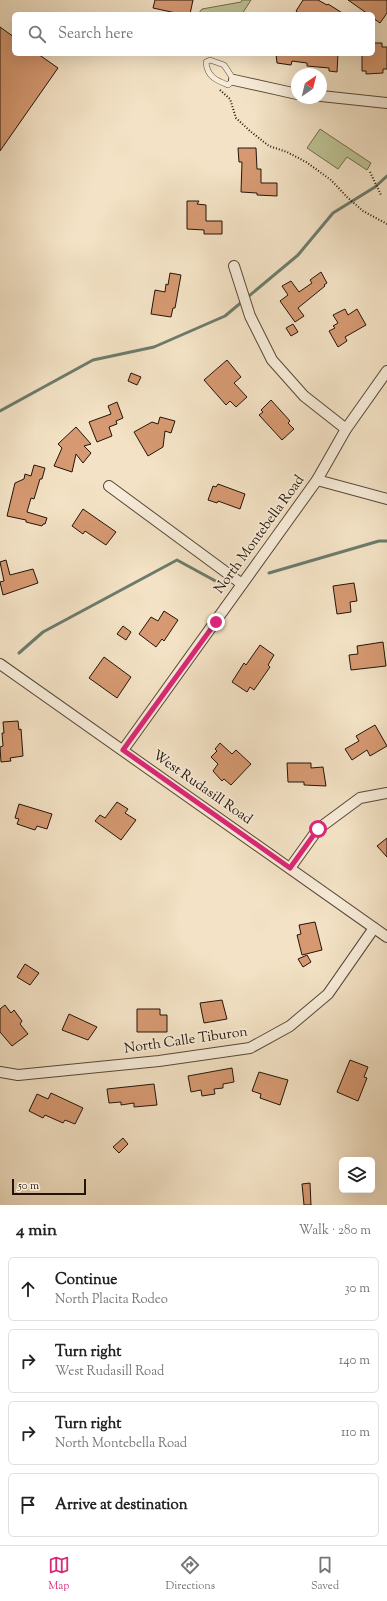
<!DOCTYPE html>
<html lang="en">
<head>
<meta charset="utf-8">
<style>
  :root { --surface:#fff; --page:#f2f2f2; --text:#222; --muted:#767676; --line:#e0e0e0; --accent:#db2777 }
  body { margin:0; font-family:"Sorts Mill Goudy",serif; background:var(--page); color:var(--text) }
  .controls { position:absolute; right:12px; bottom:12px; display:grid; overflow:hidden; border-radius:6px; box-shadow:0 4px 16px #0002 }
  .controls button { width:36px; height:36px; display:grid; place-items:center; padding:0; border:0; border-bottom:1px solid var(--line); background:var(--surface); color:var(--text); font:20px sans-serif }
  .compass { position:absolute; left:291px; top:68px; width:36px; height:36px; border-radius:50%; background:var(--surface); box-shadow:0 4px 16px #0002; rotate:35deg }
  .scale { position:absolute; left:12px; bottom:10px; width:74px; box-sizing:border-box; padding-left:4px; border:2px solid #231409; border-top:0; font-size:11px; line-height:14px; white-space:nowrap; color:#231409; -webkit-text-stroke:3px #f7ecd9; paint-order:stroke }
  .stop { position:absolute; width:12px; height:12px; margin:-9px; border:3px solid #db2777; border-radius:50%; background:#fff }
  .stop.end { background:#db2777; border-color:#fff; box-shadow:0 1px 4px #0008 }
  .list { margin:0; padding:0; list-style:none }
  h2 { display:flex; justify-content:space-between; align-items:center; height:52px; margin:0; padding:0 16px; font-size:17px }
  h2 small { font-size:13px; font-weight:400; color:var(--muted) }
  .list li { display:grid; grid-template-columns:26px 1fr auto; gap:12px; align-items:center; box-sizing:border-box; height:64px; margin:0 8px 8px; padding:0 8px; border:1px solid var(--line); border-radius:6px }
  .list b { display:block; font-size:15px; white-space:nowrap }
  .list p { margin:0; font-size:13px; white-space:nowrap; color:var(--muted) }
  .list em { font-size:13px; font-style:normal; color:var(--muted) }
  .icon { flex:none; width:22px; height:22px; fill:none; stroke:currentColor; stroke-width:2; stroke-linecap:round; stroke-linejoin:round }
  .map { position:relative; flex:none; width:387px; height:1205px; overflow:hidden }
  .search { position:absolute; background:var(--surface); box-shadow:0 4px 16px #0002; left:12px; right:12px; top:12px; height:44px; display:flex; align-items:center; gap:10px; box-sizing:border-box; padding:0 14px; border-radius:6px; color:var(--muted); font-size:15px }
  .sheet { height:340px; background:var(--surface) }
  nav { display:flex; justify-content:space-around; align-items:center; box-sizing:border-box; height:56px; border-top:1px solid var(--line); background:var(--surface); font-size:11px; color:var(--muted) }
  nav a { display:grid; justify-items:center; gap:2px }
  nav .on { color:var(--accent) }
  .map>svg:first-child { display:block }
  .green { fill:#bdc394; stroke:#706c4e }
  .lines { fill:none; stroke-linecap:round; stroke-linejoin:round }
  .stream { stroke:#6c7b6c; stroke-width:3 }
  .building { fill:#d69972; stroke:#231409 }
  .service-casing { stroke:#574838; stroke-width:6 }
  .minor-casing { stroke:#574838; stroke-width:12 }
  .path { stroke:#231409; stroke-width:2; stroke-dasharray:1 2; stroke-linecap:butt }
  .service { stroke:#f7ecd9; stroke-width:5 }
  .minor { stroke:#f7ecd9; stroke-width:10 }
  .route { stroke:#db2777; stroke-width:5 }
  .labels { text-anchor:middle; dominant-baseline:central; stroke-width:3.5; stroke-linejoin:round; paint-order:stroke }
  .street-label { font-size:14px; fill:#231409; stroke:#f7ecd9 }
</style>
</head>
<body>
<div class="map">
<svg width="387" height="1205" viewBox="0 0 387 1205">
  <rect width="100%" height="100%" fill="#f3e2c5"/>
  <filter id="stains"><feTurbulence type="fractalNoise" baseFrequency=".005" numOctaves="4"/><feColorMatrix values="0 0 0 0 .2 0 0 0 0 .09 0 0 0 0 .02 0 0 0 .5 -.17"/></filter>
  <radialGradient id="worn" r=".72"><stop offset=".6" stop-color="#630" stop-opacity="0"/><stop offset="1" stop-color="#630" stop-opacity=".3"/></radialGradient>
  <g class="green">
    <polygon points="242,0 251,0 242,14 198,14 202,9 241,2"/>
    <polygon points="320,129 371,163 367,170 347,157 338,169 307,148"/>
  </g>
  <g class="lines">
    <g class="stream">
      <polyline points="0,411 93,360 154,347 225,316 298,255 333,213 375,187 387,176"/>
      <polyline points="269,573 379,541 387,541"/>
      <polyline points="19,653 43,632 177,560 221,584"/>
    </g>
  </g>
  <g class="building">
    <polygon points="155,0 193,0 190,14 176,13 153,8"/>
    <polygon points="303,0 318,0 327,5 328,4 344,14 300,14 296,11"/>
    <polygon points="348,0 387,0 387,13 380,23 373,18 373,14 368,14"/>
    <polygon points="0,27 14,37 14,54 38,54 58,68 0,151"/>
    <polygon points="373,43 382,43 382,47 387,47 387,69 383,69 383,73 366,74 366,71 362,71 362,54 373,54"/>
    <polygon points="276,54 338,54 337,72 329,71 329,68 307,66 307,63 292,61 291,65 277,63"/>
    <polygon points="238,148 256,148 257,169 261,169 261,183 277,183 277,196 257,195 257,193 241,192 242,162 239,162"/>
    <polygon points="187,201 199,201 197,204 206,205 206,221 222,221 222,234 204,234 204,230 187,229"/>
    <polygon points="321,272 327,283 324,285 325,286 298,308 304,316 295,322 280,301 288,295 282,286 291,281 299,292 312,283 310,280"/>
    <polygon points="170,273 181,275 175,308 173,308 171,317 151,314 155,290 165,292 166,284 168,285"/>
    <polygon points="345,309 348,315 357,309 366,325 345,337 347,341 338,347 329,331 335,328 333,326 338,323 333,315"/>
    <polygon points="293,324 298,332 291,336 286,328"/>
    <polygon points="227,360 241,377 234,383 247,397 236,407 230,401 226,405 204,380"/>
    <polygon points="131,373 141,377 137,385 128,381"/>
    <polygon points="271,400 290,421 288,423 294,429 282,440 259,415 263,412 261,410"/>
    <polygon points="117,402 123,418 116,421 117,424 109,427 112,436 97,442 89,422 111,414 108,406"/>
    <polygon points="160,417 175,421 171,433 165,431 163,447 148,456 134,432 152,422 158,424"/>
    <polygon points="76,427 91,444 84,446 91,453 83,463 76,454 72,472 54,466 62,448 58,444"/>
    <polygon points="34,465 45,468 42,479 40,479 34,499 31,498 27,512 47,518 45,524 43,524 42,526 26,522 26,520 7,516 15,483 24,479 25,474 31,476"/>
    <polygon points="218,484 245,494 240,509 218,501 217,503 208,500 213,486 216,487"/>
    <polygon points="83,509 116,532 106,545 85,531 83,534 72,526"/>
    <polygon points="6,560 10,575 33,569 38,583 3,595 0,582 4,581 0,562"/>
    <polygon points="354,583 357,601 350,602 351,612 337,614 333,586"/>
    <polygon points="164,611 178,620 164,641 162,639 156,647 139,634 151,617 158,621"/>
    <polygon points="123,626 131,632 126,640 117,634"/>
    <polygon points="383,642 386,666 351,670 349,655 358,654 357,646"/>
    <polygon points="260,645 274,655 268,665 270,667 254,690 250,687 247,692 232,682 244,663 246,665"/>
    <polygon points="104,657 131,677 117,698 89,678"/>
    <polygon points="18,721 19,730 21,729 23,756 10,758 11,761 1,762 0,747 3,746 2,733 4,733 3,722"/>
    <polygon points="375,725 387,746 370,756 367,750 352,760 345,749 359,741 356,736"/>
    <polygon points="220,743 232,754 236,750 251,764 231,785 224,779 222,781 213,771 218,764 211,757 217,751 215,749"/>
    <polygon points="287,763 311,763 311,768 323,767 326,786 304,785 304,782 288,782"/>
    <polygon points="117,802 128,809 125,813 136,820 121,840 95,821 100,815 105,818"/>
    <polygon points="19,804 52,814 47,829 37,826 35,830 17,824 19,819 15,818"/>
    <polygon points="387,838 387,857 377,846"/>
    <polygon points="315,922 322,950 302,955 297,935 301,934 299,925"/>
    <polygon points="307,955 311,962 303,967 298,959"/>
    <polygon points="25,964 39,973 30,985 17,977"/>
    <polygon points="222,1000 227,1019 204,1023 200,1003"/>
    <polygon points="5,1005 11,1013 14,1010 22,1021 20,1024 28,1034 12,1046 0,1032 0,1009"/>
    <polygon points="137,1009 160,1009 160,1015 167,1015 167,1032 137,1032"/>
    <polygon points="69,1014 97,1027 88,1040 62,1030"/>
    <polygon points="350,1060 368,1067 364,1077 367,1078 358,1101 337,1092"/>
    <polygon points="232,1068 234,1082 223,1084 223,1088 214,1089 215,1094 202,1096 201,1090 191,1092 188,1076"/>
    <polygon points="259,1072 288,1080 280,1105 260,1098 261,1094 252,1091"/>
    <polygon points="154,1084 157,1105 134,1107 134,1103 121,1105 121,1102 109,1103 107,1089"/>
    <polygon points="51,1093 83,1108 75,1124 65,1120 63,1123 45,1115 43,1118 29,1111 37,1094 48,1099"/>
    <polygon points="123,1138 128,1144 119,1153 113,1147"/>
    <polygon points="310,1183 311,1205 304,1205 302,1184"/>
  </g>
  <g class="lines">
    <g class="service-casing">
      <path id="service" d="M210,60L224,65L234,80L228,85C215,80 207,76 206,62Z"/>
    </g>
    <g class="minor-casing">
      <g id="minor">
        <polyline points="234,80 297,94"/>
        <polyline points="321,96 387,103"/>
        <polyline points="234,266 250,316 272,360 304,396 346,429"/>
        <polyline points="317,480 387,499"/>
        <polyline points="109,486 242,584"/>
        <polyline points="0,664 387,937"/>
        <polyline points="123,750 317,480 346,429 387,371"/>
        <polyline points="290,868 318,829 360,798 387,793"/>
        <polyline points="0,1072 18,1075 159,1061 250,1048 290,1026 328,994 374,928"/>
      </g>
    </g>
    <g class="path">
      <polyline points="220,90 230,99 236,118 250,131 269,146 287,152 306,162 331,180 347,197 363,211 387,224"/>
      <polyline points="370,172 381,195"/>
    </g>
    <use href="#service" class="service"/>
    <use href="#minor" class="minor"/>
  </g>
  <g class="lines">
    <polyline class="route" points="216,622 123,750 290,868 318,829"/>
  </g>
  <g class="labels">
    <g class="street-label">
      <text transform="translate(260 535) rotate(-54)">North Montebella Road</text>
      <text transform="translate(202 788) rotate(35)">West Rudasill Road</text>
      <text transform="translate(186 1041) rotate(-8)">North Calle Tiburon</text>
    </g>
  </g>
  <rect width="100%" height="100%" filter="url(#stains)"/>
  <rect width="100%" height="100%" fill="url(#worn)"/>
</svg>
<div class="controls">
<button><svg class="icon" aria-label="layers" viewBox="0 0 24 24"><path d="M12 4l9 5-9 5-9-5zM3 14l9 5 9-5"/></svg></button>
</div>
<svg class="compass" viewBox="-18 -18 36 36"><path d="M0-13l5 13h-10z" fill="#e53935"/><path d="M0 13l5-13h-10z" fill="#767676"/></svg>
<div class="scale">50 m</div>
<div class="stop" style="left:318px;top:829px"></div>
<div class="stop end" style="left:216px;top:622px"></div>
<div class="search"><svg class="icon" aria-label="search" viewBox="0 0 24 24"><circle cx="10" cy="10" r="6"/><path d="M15 15l6 6"/></svg>Search here</div>
</div>
<section class="sheet">
<h2>4 min<small>Walk · 280 m</small></h2>
<ul class="list">
<li><svg class="icon" aria-label="ahead" viewBox="0 0 24 24"><path d="M12 20V5M6 11l6-6 6 6"/></svg><div><b>Continue</b><p>North Placita Rodeo</p></div><em>30 m</em></li>
<li><svg class="icon" aria-label="right" viewBox="0 0 24 24"><path d="M7 20v-9h11M14 6l5 5-5 5"/></svg><div><b>Turn right</b><p>West Rudasill Road</p></div><em>140 m</em></li>
<li><svg class="icon" aria-label="right" viewBox="0 0 24 24"><path d="M7 20v-9h11M14 6l5 5-5 5"/></svg><div><b>Turn right</b><p>North Montebella Road</p></div><em>110 m</em></li>
<li><svg class="icon" aria-label="arrive" viewBox="0 0 24 24"><path d="M6 21V4h12l-3 4 3 4H6"/></svg><div><b>Arrive at destination</b></div></li>
</ul>
</section>
<nav>
<a class="on"><svg class="icon" aria-label="map" viewBox="0 0 24 24"><path d="M3 6l6-2 6 2 6-2v14l-6 2-6-2-6 2zM9 4v14M15 6v14"/></svg>Map</a>
<a><svg class="icon" aria-label="directions" viewBox="0 0 24 24"><path d="M12 3l9 9-9 9-9-9zM9 14v-3h6M13 9l2 2-2 2"/></svg>Directions</a>
<a><svg class="icon" aria-label="saved" viewBox="0 0 24 24"><path d="M7 4h10v16l-5-4-5 4z"/></svg>Saved</a>
</nav>
</body>
</html>
